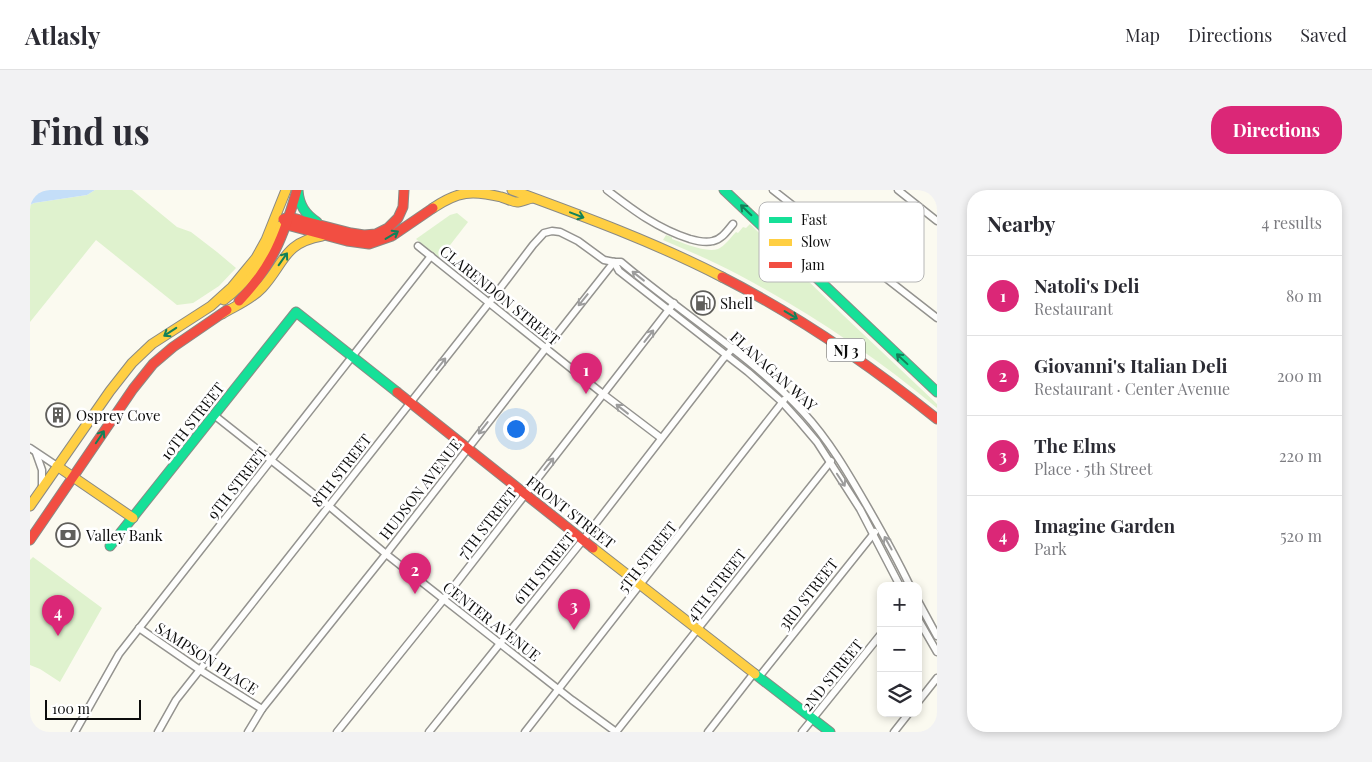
<!DOCTYPE html>
<html lang="en">
<head>
<meta charset="utf-8">
<style>
  :root { --surface:#fff; --page:#f2f2f3; --text:#2b2b33; --muted:#7c7c81; --line:#e1e1e2; --accent:#db2777 }
  body { margin:0; font-family:"Playfair Display",serif; background:var(--page); color:var(--text) }
  .controls { position:absolute; right:15px; bottom:15px; display:grid; overflow:hidden; border-radius:10px; box-shadow:0 2px 8px #0003 }
  .controls button { width:45px; height:45px; display:grid; place-items:center; padding:0; border:0; border-bottom:1px solid var(--line); background:var(--surface); color:var(--text); font:25px sans-serif }
  .scale { position:absolute; left:15px; bottom:12px; width:96px; box-sizing:border-box; padding-left:5px; border:2px solid #0c0c0c; border-top:0; font-size:14px; line-height:18px; white-space:nowrap; color:#0c0c0c; -webkit-text-stroke:4px #fff; paint-order:stroke }
  .you { position:absolute; left:485px; top:238px; width:18px; height:18px; margin:-12px; border:4px solid #fff; border-radius:50%; background:#1a73e8; box-shadow:0 0 0 8px #1a73e833 }
  .badge { display:grid; place-items:center; width:32px; height:32px; border-radius:50%; background:var(--accent); color:#fff; font-size:16px; font-weight:700 }
  .pin { position:absolute; translate:-50% -41px; filter:drop-shadow(0 1px 2px #0008) }
  .pin::after { content:''; position:absolute; top:26px; width:18px; height:15px; background:inherit; clip-path:polygon(0 0,100% 0,50% 100%) }
  .list { margin:0; padding:0; list-style:none }
  h2 { display:flex; justify-content:space-between; align-items:center; height:65px; margin:0; padding:0 20px; font-size:21px }
  h2 small { font-size:16px; font-weight:400; color:var(--muted) }
  .list li { display:grid; grid-template-columns:32px 1fr auto; gap:15px; align-items:center; box-sizing:border-box; height:80px; padding:0 20px; border-top:1px solid var(--line) }
  .list b { display:block; font-size:19px; white-space:nowrap }
  .list p { margin:0; font-size:16px; white-space:nowrap; color:var(--muted) }
  .list em { font-size:16px; font-style:normal; color:var(--muted) }
  .icon { flex:none; width:28px; height:28px; fill:none; stroke:currentColor; stroke-width:2; stroke-linecap:round; stroke-linejoin:round }
  .map { position:relative; flex:none; width:907px; height:542px; overflow:hidden; border-radius:20px }
  header { display:flex; align-items:center; gap:30px; box-sizing:border-box; height:70px; padding:0 25px; background:var(--surface); border-bottom:1px solid var(--line) }
  header strong { font-size:24px }
  nav { display:flex; gap:28px; margin-inline-start:auto; font-size:18px }
  .intro { display:flex; align-items:center; justify-content:space-between; box-sizing:border-box; height:120px; padding:0 30px }
  h1 { margin:0; font-size:35px }
  .button { padding:12px 22px; border-radius:20px; background:var(--accent); color:#fff; font-size:18px; font-weight:700 }
  main { display:flex; gap:30px; padding:0 30px }
  aside { flex:1; background:var(--surface); border-radius:20px; box-shadow:0 2px 8px #0003 }
  .map>svg:first-child { display:block }
  .green { fill:#dff2ce }
  .water { fill:#c4def8 }
  .lines { fill:none; stroke-linecap:round; stroke-linejoin:round }
  .street-casing { stroke:#94938f; stroke-width:9 }
  .fast-casing { stroke:#8a8a85; stroke-width:11 }
  .slow-casing { stroke:#8a8a85; stroke-width:11 }
  .jam-casing { stroke:#8a8a85; stroke-width:11 }
  .street { stroke:#fefefd; stroke-width:6 }
  .fast { stroke:#16e098; stroke-width:9 }
  .slow { stroke:#ffcf43; stroke-width:9 }
  .jam { stroke:#f24e42; stroke-width:9 }
  .oneway { stroke:#128159 }
  .oneway2 { stroke:#9d9d9d }
  .labels { text-anchor:middle; dominant-baseline:central; stroke-width:5; stroke-linejoin:round; paint-order:stroke }
  .shield { fill:#fff; stroke:#555; stroke-width:1 }
  .shield-label { font-size:14px; font-weight:bold; fill:#0c0c0c }
  .street-label { font-size:15px; fill:#0c0c0c; stroke:#fff }
  .poi-label { font-size:15px; fill:#0c0c0c; stroke:#fff; text-anchor:start }
  .key { fill:#fff; stroke:#b6b6b6; stroke-width:1 }
  .key-label { font-size:14px; fill:#0c0c0c }
</style>
</head>
<body>
<header>
<strong>Atlasly</strong>
<nav><a>Map</a><a>Directions</a><a>Saved</a></nav>
</header>
<div class="intro"><h1>Find us</h1><a class="button">Directions</a></div>
<main>
<div class="map">
<svg width="907" height="542" viewBox="0 0 907 542">
  <rect width="100%" height="100%" fill="#fbfaf0"/>
  <g class="green">
    <polygon points="65,0 102,0 147,37 161,42 187,62 206,78 189,96 163,113 147,115 66,50 0,132 0,15 4,13 57,5"/>
    <polygon points="427,23 438,32 410,68 386,49 420,25"/>
    <path d="M720,34L813,125L907,214V218C846,167 779,122 709,85C685,72 659,61 633,50L636,45L642,47V49C653,53 676,63 688,59C695,56 701,47 706,42L708,43L713,37L716,38Z"/>
    <polygon points="3,367 72,418 30,492 10,479 0,475 0,370"/>
  </g>
  <polygon class="water" points="0,0 65,0 57,5 4,13 0,15"/>
  <g class="lines">
    <g class="street-casing">
      <g id="street">
        <path d="M577,0C603,20 628,39 660,49C667,51 675,53 683,51C692,49 697,41 703,34"/>
        <polyline points="743,0 907,128"/>
        <polyline points="868,0 907,31"/>
        <polyline points="388,56 573,204 631,248"/>
        <polyline points="584,72 589,81 718,182 752,212 770,232 787,252 830,319 870,396"/>
        <polyline points="184,225 299,316 356,364 542,510 586,542"/>
        <polyline points="0,258 27,276"/>
        <polyline points="6,263 12,280 12,298"/>
        <polyline points="888,411 907,446"/>
        <polyline points="888,429 907,462"/>
        <polyline points="109,438 170,480 232,519"/>
        <polyline points="729,487 845,342"/>
        <polyline points="888,512 907,488"/>
        <polyline points="45,542 89,464 401,66"/>
        <path d="M128,542L146,510L459,113L503,55L514,43L522,41L530,42L548,51L574,70L584,72H591C651,123 719,164 773,222C799,250 818,283 837,316C852,342 867,369 880,396"/>
        <polyline points="218,542 232,519 356,364 516,158 584,72"/>
        <polyline points="307,542 414,409 644,113"/>
        <polyline points="399,542 553,350 693,169 703,158"/>
        <polyline points="495,542 754,210"/>
        <polyline points="586,542 801,271"/>
        <polyline points="678,542 724,483"/>
        <polyline points="772,542 851,444"/>
        <polyline points="864,542 879,523"/>
      </g>
    </g>
    <g class="fast-casing">
      <g id="fast">
        <path d="M268,0C269,15 275,24 287,32"/>
        <polyline points="694,0 907,202"/>
        <polyline points="80,356 266,122 367,202"/>
        <polyline points="725,484 800,542"/>
      </g>
    </g>
    <g class="slow-casing">
      <g id="slow">
        <path d="M482,0C553,26 624,52 692,87"/>
        <path d="M403,18C428,1 442,0 471,7C476,8 482,12 487,12C491,12 497,9 502,8"/>
        <path d="M194,110C220,90 236,65 250,36"/>
        <path d="M192,124C205,116 221,110 232,98C255,73 253,53 292,46"/>
        <polyline points="27,276 103,328"/>
        <polyline points="0,316 80,201 102,173 122,154 181,116 202,97 216,80 226,68 236,50 256,0"/>
        <polyline points="563,358 725,484"/>
      </g>
    </g>
    <g class="jam-casing">
      <g id="jam">
        <polyline points="374,0 373,17 368,28 358,38 346,44 334,45 321,43 259,27 253,29 257,35 317,51 339,54 362,46 403,18"/>
        <path d="M692,87C769,126 840,175 907,229"/>
        <path d="M209,111C242,77 254,45 267,0"/>
        <polyline points="367,202 563,358"/>
        <polyline points="0,350 103,199 123,174 143,157 197,120"/>
      </g>
    </g>
    <use href="#street" class="street"/>
    <use href="#fast" class="fast"/>
    <use href="#slow" class="slow"/>
    <use href="#jam" class="jam"/>
  </g>
  <defs><path id="oneway-shaft" d="M-6 0H5M1.5-3L5.5 0L1.5 3" fill="none" stroke-width="1.6" stroke-linecap="round" stroke-linejoin="round" transform="scale(1.25)"/></defs>
  <g class="oneway">
    <use href="#oneway-shaft" transform="translate(716 20) rotate(-136)"/>
    <use href="#oneway-shaft" transform="translate(547 25) rotate(21)"/>
    <use href="#oneway-shaft" transform="translate(362 45) rotate(-31)"/>
    <use href="#oneway-shaft" transform="translate(253 69) rotate(-55)"/>
    <use href="#oneway-shaft" transform="translate(761 125) rotate(31)"/>
    <use href="#oneway-shaft" transform="translate(140 142) rotate(147)"/>
    <use href="#oneway-shaft" transform="translate(872 169) rotate(-137)"/>
    <use href="#oneway-shaft" transform="translate(70 247) rotate(-56)"/>
  </g>
  <g class="oneway2">
    <use href="#oneway-shaft" transform="translate(608 86) rotate(-142)"/>
    <use href="#oneway-shaft" transform="translate(553 110) rotate(129)"/>
    <use href="#oneway-shaft" transform="translate(619 146) rotate(-52)"/>
    <use href="#oneway-shaft" transform="translate(411 174) rotate(-52)"/>
    <use href="#oneway-shaft" transform="translate(592 219) rotate(-142)"/>
    <use href="#oneway-shaft" transform="translate(453 238) rotate(128)"/>
    <use href="#oneway-shaft" transform="translate(519 274) rotate(-52)"/>
    <use href="#oneway-shaft" transform="translate(811 290) rotate(57)"/>
    <use href="#oneway-shaft" transform="translate(858 353) rotate(-119)"/>
  </g>
  <defs>
    <g id="fuel-ring" transform="scale(1.25)"><circle r="9.5" fill="#fff" stroke="#605f5c" stroke-width="1.5"/><path d="M-5.5-6h7V0h2V4h1.3V-2.5L3-4.5l.8-.8L6-3V5H2.5V1h-1V6h-7ZM-4.2-4.7v3.2H.2V-4.7Z" fill="#605f5c"/></g>
    <g id="building-ring" transform="scale(1.25)"><circle r="9.5" fill="#fff" stroke="#605f5c" stroke-width="1.5"/><path d="M-4-6H4V6H1V3H-1V6H-4ZM-2.5-4.3h1.7v1.8h-1.7ZM.8-4.3h1.7v1.8H.8ZM-2.5-1h1.7V.8h-1.7ZM.8-1h1.7V.8H.8Z" fill="#605f5c"/></g>
    <g id="bank-ring" transform="scale(1.25)"><circle r="9.5" fill="#fff" stroke="#605f5c" stroke-width="1.5"/><path d="M-6-4H6V4H-6ZM0-2.3a2.3 2.3 0 1 0 0 4.6a2.3 2.3 0 1 0 0-4.6Z" fill="#605f5c"/></g>
  </defs>
  <g fill-rule="evenodd">
    <use href="#fuel-ring" x="673" y="113"/>
    <use href="#building-ring" x="28" y="225"/>
    <use href="#bank-ring" x="38" y="345"/>
  </g>
  <g class="labels">
    <rect class="shield" x="797" y="148.5" width="38" height="23" rx="4"/>
    <g class="shield-label">
      <text x="816" y="160">NJ 3</text>
    </g>
    <g class="street-label">
      <text transform="translate(470 105) rotate(39)">CLARENDON STREET</text>
      <text transform="translate(744 181) rotate(42)">FLANAGAN WAY</text>
      <text transform="translate(162 231) rotate(-52)">10TH STREET</text>
      <text transform="translate(311 280) rotate(-52)">8TH STREET</text>
      <text transform="translate(207 293) rotate(-52)">9TH STREET</text>
      <text transform="translate(390 299) rotate(-52)">HUDSON AVENUE</text>
      <text transform="translate(541 322) rotate(38)">FRONT STREET</text>
      <text transform="translate(457 333) rotate(-52)">7TH STREET</text>
      <text transform="translate(617 367) rotate(-52)">5TH STREET</text>
      <text transform="translate(514 378) rotate(-51)">6TH STREET</text>
      <text transform="translate(686 395) rotate(-52)">4TH STREET</text>
      <text transform="translate(778 404) rotate(-52)">3RD STREET</text>
      <text transform="translate(462 431) rotate(38)">CENTER AVENUE</text>
      <text transform="translate(177 468) rotate(33)">SAMPSON PLACE</text>
      <text transform="translate(802 485) rotate(-51)">2ND STREET</text>
    </g>
    <g class="poi-label">
      <text x="690" y="113">Shell</text>
      <text x="46" y="225">Osprey Cove</text>
      <text x="56" y="345">Valley Bank</text>
    </g>
  </g>
  <rect x="729" y="12" width="165" height="80" rx="8" class="key"/>
  <rect x="739" y="27" width="23" height="6" fill="#16e098"/>
  <rect x="739" y="49" width="23" height="7" fill="#ffcf43"/>
  <rect x="739" y="72" width="23" height="6" fill="#f24e42"/>
  <g class="key-label">
    <text x="771" y="35">Fast</text>
    <text x="771" y="57">Slow</text>
    <text x="771" y="80">Jam</text>
  </g>
</svg>
<div class="controls">
<button>+</button>
<button>−</button>
<button><svg class="icon" aria-label="layers" viewBox="0 0 24 24"><path d="M12 4l9 5-9 5-9-5zM3 14l9 5 9-5"/></svg></button>
</div>
<div class="scale">100 m</div>
<div class="you"></div>
<div class="pin badge" style="left:556px;top:204px">1</div>
<div class="pin badge" style="left:385px;top:404px">2</div>
<div class="pin badge" style="left:544px;top:440px">3</div>
<div class="pin badge" style="left:28px;top:446px">4</div>
</div>
<aside>
<h2>Nearby<small>4 results</small></h2>
<ul class="list">
<li><span class="badge">1</span><div><b>Natoli's Deli</b><p>Restaurant</p></div><em>80 m</em></li>
<li><span class="badge">2</span><div><b>Giovanni's Italian Deli</b><p>Restaurant · Center Avenue</p></div><em>200 m</em></li>
<li><span class="badge">3</span><div><b>The Elms</b><p>Place · 5th Street</p></div><em>220 m</em></li>
<li><span class="badge">4</span><div><b>Imagine Garden</b><p>Park</p></div><em>520 m</em></li>
</ul>
</aside>
</main>
</body>
</html>
